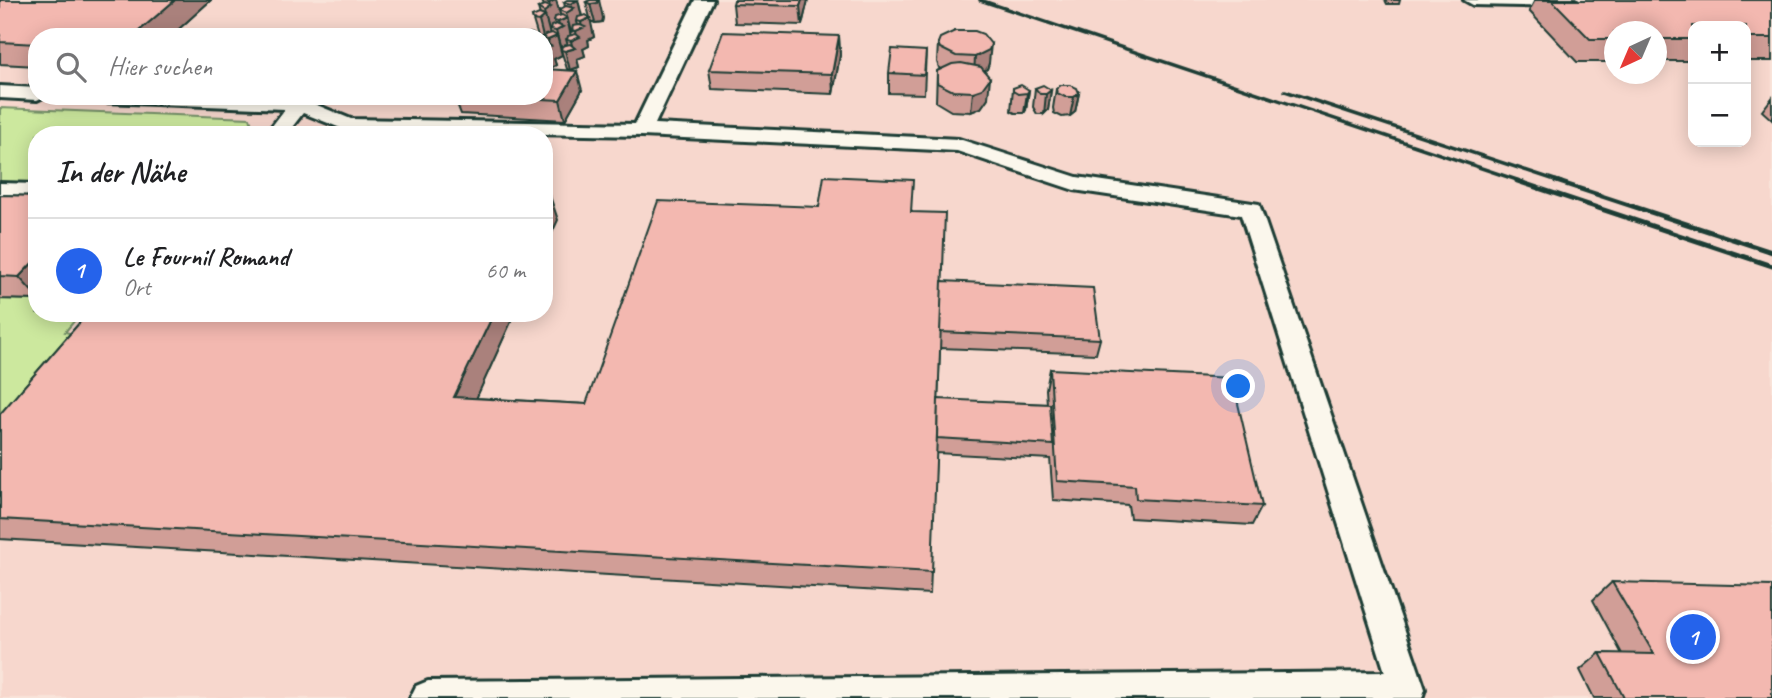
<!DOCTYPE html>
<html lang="de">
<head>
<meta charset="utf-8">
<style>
  :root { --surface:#fff; --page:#f6f6f6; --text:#202124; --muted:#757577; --line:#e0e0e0; --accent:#2563eb }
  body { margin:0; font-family:Caveat,sans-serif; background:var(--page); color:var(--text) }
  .controls { position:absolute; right:21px; top:21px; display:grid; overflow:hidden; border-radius:14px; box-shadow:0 4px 18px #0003 }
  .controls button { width:63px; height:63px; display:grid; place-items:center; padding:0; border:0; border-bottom:2px solid var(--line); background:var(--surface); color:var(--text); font:35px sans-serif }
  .compass { position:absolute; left:1604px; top:21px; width:63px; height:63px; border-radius:50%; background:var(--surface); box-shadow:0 4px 18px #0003; rotate:224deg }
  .you { position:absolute; left:1239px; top:387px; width:24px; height:24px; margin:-18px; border:5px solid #fff; border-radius:50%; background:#1a73e8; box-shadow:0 0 0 10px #1a73e833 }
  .badge { display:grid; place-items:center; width:46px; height:46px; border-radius:50%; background:var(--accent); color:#fff; font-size:23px; font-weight:700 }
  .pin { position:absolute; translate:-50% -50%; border:4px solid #fff; box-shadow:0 2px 7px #0006 }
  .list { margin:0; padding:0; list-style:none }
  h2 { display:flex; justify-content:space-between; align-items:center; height:91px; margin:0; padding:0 28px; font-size:30px }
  h2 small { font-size:23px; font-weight:400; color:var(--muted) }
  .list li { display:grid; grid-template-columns:46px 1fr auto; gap:21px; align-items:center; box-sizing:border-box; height:105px; padding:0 28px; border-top:2px solid var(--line) }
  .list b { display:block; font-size:26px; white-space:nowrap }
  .list p { margin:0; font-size:23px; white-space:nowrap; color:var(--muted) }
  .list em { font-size:23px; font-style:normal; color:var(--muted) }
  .icon { flex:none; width:38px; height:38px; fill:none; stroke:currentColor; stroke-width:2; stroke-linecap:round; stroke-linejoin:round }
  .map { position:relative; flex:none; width:1772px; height:698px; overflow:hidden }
  .search { position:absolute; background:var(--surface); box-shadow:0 4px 18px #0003; left:28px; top:28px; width:525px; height:77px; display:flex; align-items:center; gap:18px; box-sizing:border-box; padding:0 24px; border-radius:28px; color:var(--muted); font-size:26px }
  .panel { position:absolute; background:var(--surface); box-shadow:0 4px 18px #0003; left:28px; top:126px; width:525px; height:196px; border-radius:28px }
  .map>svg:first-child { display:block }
  .built { fill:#f7d7cd; fill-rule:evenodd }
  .green { fill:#cce89e; stroke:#769269; stroke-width:2 }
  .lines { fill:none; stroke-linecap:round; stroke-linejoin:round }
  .service-casing { stroke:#1f3d34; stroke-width:6 }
  .service { fill:#fbf7ec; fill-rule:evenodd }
  .rail-far1 { stroke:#1f3d34; stroke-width:3.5 }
  .rail { stroke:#1f3d34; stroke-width:5 }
  .wall { fill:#d19e97; stroke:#1f3d34; stroke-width:2 }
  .shaded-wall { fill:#aa817b; stroke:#1f3d34; stroke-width:2 }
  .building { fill:#f3b8b0; stroke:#1f3d34; stroke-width:2 }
</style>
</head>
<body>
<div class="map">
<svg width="1772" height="698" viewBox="0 0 1772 698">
  <rect width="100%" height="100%" fill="#f9e4da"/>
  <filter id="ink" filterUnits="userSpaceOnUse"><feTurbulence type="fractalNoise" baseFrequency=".0143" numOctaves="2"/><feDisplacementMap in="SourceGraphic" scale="14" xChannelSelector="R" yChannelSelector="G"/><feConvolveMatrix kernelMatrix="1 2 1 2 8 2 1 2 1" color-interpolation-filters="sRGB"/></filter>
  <g filter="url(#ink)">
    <path class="built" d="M0,0H1772V698H0ZM1693,26H1746V142H1693ZM1614,32H1656V74H1614ZM37,37H544V96H37ZM37,135H544V313H37Z"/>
    <g class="green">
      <polygon points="0,108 250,118 255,135 37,135 37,184 0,182"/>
      <polygon points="0,299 37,300 37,313 81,313 65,332 82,336 0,431"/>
    </g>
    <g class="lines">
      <g class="service-casing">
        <g id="service">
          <polygon points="695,0 713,0 655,124 959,139 1077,177 1259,204 1425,689 1422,698 410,698 416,686 428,681 1385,672 1241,215 1074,190 957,151 642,136 348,131 303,113 286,135 265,135 285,109 104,102 94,96 300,98 351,119 635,124"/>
          <polygon points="1464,0 1576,0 1578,2 1569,7 1473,5"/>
          <polygon points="0,86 37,88 37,96 45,96 37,100 0,98"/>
          <polygon points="0,183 37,184 37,198 0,197"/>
        </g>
      </g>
      <use href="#service" class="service"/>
      <g class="rail-far1">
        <polyline points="980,0 1523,182"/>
        <polyline points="1285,91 1561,182"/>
      </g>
      <g class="rail">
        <polyline points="1517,181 1772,266"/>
        <polyline points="1556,181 1772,252"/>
      </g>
    </g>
    <g class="wall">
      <polygon points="0,0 211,0 170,37 37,37 37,66 0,64"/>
      <polygon points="556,0 560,16 559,10 565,7 564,2 578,0 582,16 590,18 586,2 590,0 603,18 602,22 595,23 590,21 594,37 588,40 589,46 583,49 585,56 577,59 579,67 570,70 567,69 561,50 560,50 562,55 554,59 556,65 547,69 582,90 565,120 461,114 454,96 544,96 546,69 544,69 544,37 538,37 532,17 540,15 538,8 544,6 542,1"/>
      <polygon points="808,0 802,25 735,23 733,4"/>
      <polygon points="1385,0 1400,0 1399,4 1387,4"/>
      <polygon points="1535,0 1772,0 1772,61 1746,61 1746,26 1693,26 1693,61 1656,61 1656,32 1614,32 1614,62 1577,62 1529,11"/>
      <polygon points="955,31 989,63 987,69 984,71 988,98 981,108 971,112 951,111 936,102 937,71 942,69 939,68 937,62 938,43"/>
      <polygon points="839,36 840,55 833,94 712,89 709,70"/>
      <polygon points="926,51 924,94 889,93 889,73"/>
      <polygon points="1013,88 1029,90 1026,110 1024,113 1015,113 1011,111"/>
      <polygon points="1035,88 1051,90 1048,110 1044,114 1037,114 1033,107"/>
      <polygon points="1056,89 1079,93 1075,112 1070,116 1062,117 1054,113 1053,108"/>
      <polygon points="1772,98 1772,120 1762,111"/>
      <polygon points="0,195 37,196 37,300 0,299"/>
      <polygon points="912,212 942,281 1100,339 1096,354 940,348 938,401 1047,404 1046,389 1050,369 1262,506 1252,525 1130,518 1128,505 1053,500 1050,458 1050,459 936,453 930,594 0,539 0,414 88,313 515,313 476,398 586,404"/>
      <polygon points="1612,582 1772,698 1594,698 1580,670 1600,653 1622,654 1593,600"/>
    </g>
    <g class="shaded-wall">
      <polygon points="175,0 211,0 170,37 132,37"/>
      <polygon points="555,0 556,0 561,18 554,22 556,26 549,31 544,12 550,7 549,3"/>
      <polygon points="578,0 582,18 577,22 579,28 571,32 566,13 573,9 571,4"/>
      <polygon points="599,0 603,18 602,22 595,23 590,4"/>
      <polygon points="802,0 808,0 802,25 800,6"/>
      <polygon points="545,16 550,35 543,37 539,21"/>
      <polygon points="567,18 571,37 566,39 568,46 561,50 556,31 560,29 558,22"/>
      <polygon points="590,18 594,37 588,40 589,46 583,49 585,56 577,59 579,67 570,70 565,51 573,49 571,41 577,38 576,31 582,28 581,22"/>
      <polygon points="557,36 562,55 554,59 556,65 547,70 544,61 544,49 549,47 548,40"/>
      <polygon points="839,36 840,55 833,94 832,74"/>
      <polygon points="991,44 989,63 987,69 974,76 975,57"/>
      <polygon points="577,71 582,90 565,120 560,100"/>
      <polygon points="990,78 988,98 981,108 971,112 973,92"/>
      <polygon points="1029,90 1026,110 1024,113 1027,93"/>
      <polygon points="1051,90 1048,110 1044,114 1046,94"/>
      <polygon points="1079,93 1075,112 1070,116 1074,97"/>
      <polygon points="550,196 558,220 544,250 544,209"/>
      <polygon points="37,258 37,297 19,277"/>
      <polygon points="494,313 515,313 466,421 454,397"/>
    </g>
    <g class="building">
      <polygon points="0,0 175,0 132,37 37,37 37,44 0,42"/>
      <polygon points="544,0 555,0 549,3 542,1"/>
      <polygon points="567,0 577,0 571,4 564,2"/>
      <polygon points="590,0 599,0 597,3 590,4 586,2"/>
      <polygon points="734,0 802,0 800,6 733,4"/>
      <polygon points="1552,0 1772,0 1772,38 1746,38 1746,26 1693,26 1693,39 1656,39 1656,32 1614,32 1614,39 1590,39"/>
      <polygon points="545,5 551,7 544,12 538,8"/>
      <polygon points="566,6 574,8 566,13 559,10"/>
      <polygon points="539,14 545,16 539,21 533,20 532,17"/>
      <polygon points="562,15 567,18 558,22 554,21 555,17"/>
      <polygon points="586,15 590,18 581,22 577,21 578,17"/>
      <polygon points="556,24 563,27 556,31 550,30 551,26"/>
      <polygon points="580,25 585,27 576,31 572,30 573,26"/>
      <polygon points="955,31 975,31 983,34 991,44 989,50 975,57 956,56 940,48 938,43 940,38"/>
      <polygon points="723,32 839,36 832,74 709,70"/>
      <polygon points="529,33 533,34 532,37 521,37"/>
      <polygon points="552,33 557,36 548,40 544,39 545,35"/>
      <polygon points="576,34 580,37 571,41 567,40 568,36"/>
      <polygon points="546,43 551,46 544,49 544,44"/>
      <polygon points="570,44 575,48 565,51 561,50 562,46"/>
      <polygon points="892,49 926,51 924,75 889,73"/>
      <polygon points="961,63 981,67 990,78 982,89 973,92 953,91 937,83 937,71 952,64"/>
      <polygon points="544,69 577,71 560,100 488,96 544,96"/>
      <polygon points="1021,85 1029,90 1027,93 1018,94 1013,91 1013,88"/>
      <polygon points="1043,85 1051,90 1046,94 1040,94 1035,88"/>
      <polygon points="1061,85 1070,85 1077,88 1079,93 1074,97 1065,97 1057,93 1056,89"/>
      <polygon points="824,176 913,180 911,212 945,213 932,572 0,519 0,414 88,313 494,313 454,397 586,404 658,201 819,207"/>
      <polygon points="0,195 37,196 37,258 19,277 0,276"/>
      <polygon points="544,196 550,196 544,209"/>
      <polygon points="942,281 1093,288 1100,339 940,332"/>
      <polygon points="1050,369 1232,378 1262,506 1136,499 1135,486 1057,481"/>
      <polygon points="938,399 1050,404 1053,445 937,438"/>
      <polygon points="1612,582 1772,586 1772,698 1624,698 1600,653 1654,654"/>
    </g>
  </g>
</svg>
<div class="controls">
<button>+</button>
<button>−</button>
</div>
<svg class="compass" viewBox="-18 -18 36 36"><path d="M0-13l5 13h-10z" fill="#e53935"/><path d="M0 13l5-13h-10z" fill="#757577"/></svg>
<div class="you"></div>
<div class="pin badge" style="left:1693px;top:637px">1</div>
<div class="search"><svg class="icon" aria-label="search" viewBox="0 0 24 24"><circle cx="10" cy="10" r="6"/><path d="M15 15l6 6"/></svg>Hier suchen</div>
<section class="panel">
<h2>In der Nähe<small></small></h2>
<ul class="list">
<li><span class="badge">1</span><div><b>Le Fournil Romand</b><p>Ort</p></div><em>60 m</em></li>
</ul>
</section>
</div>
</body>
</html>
